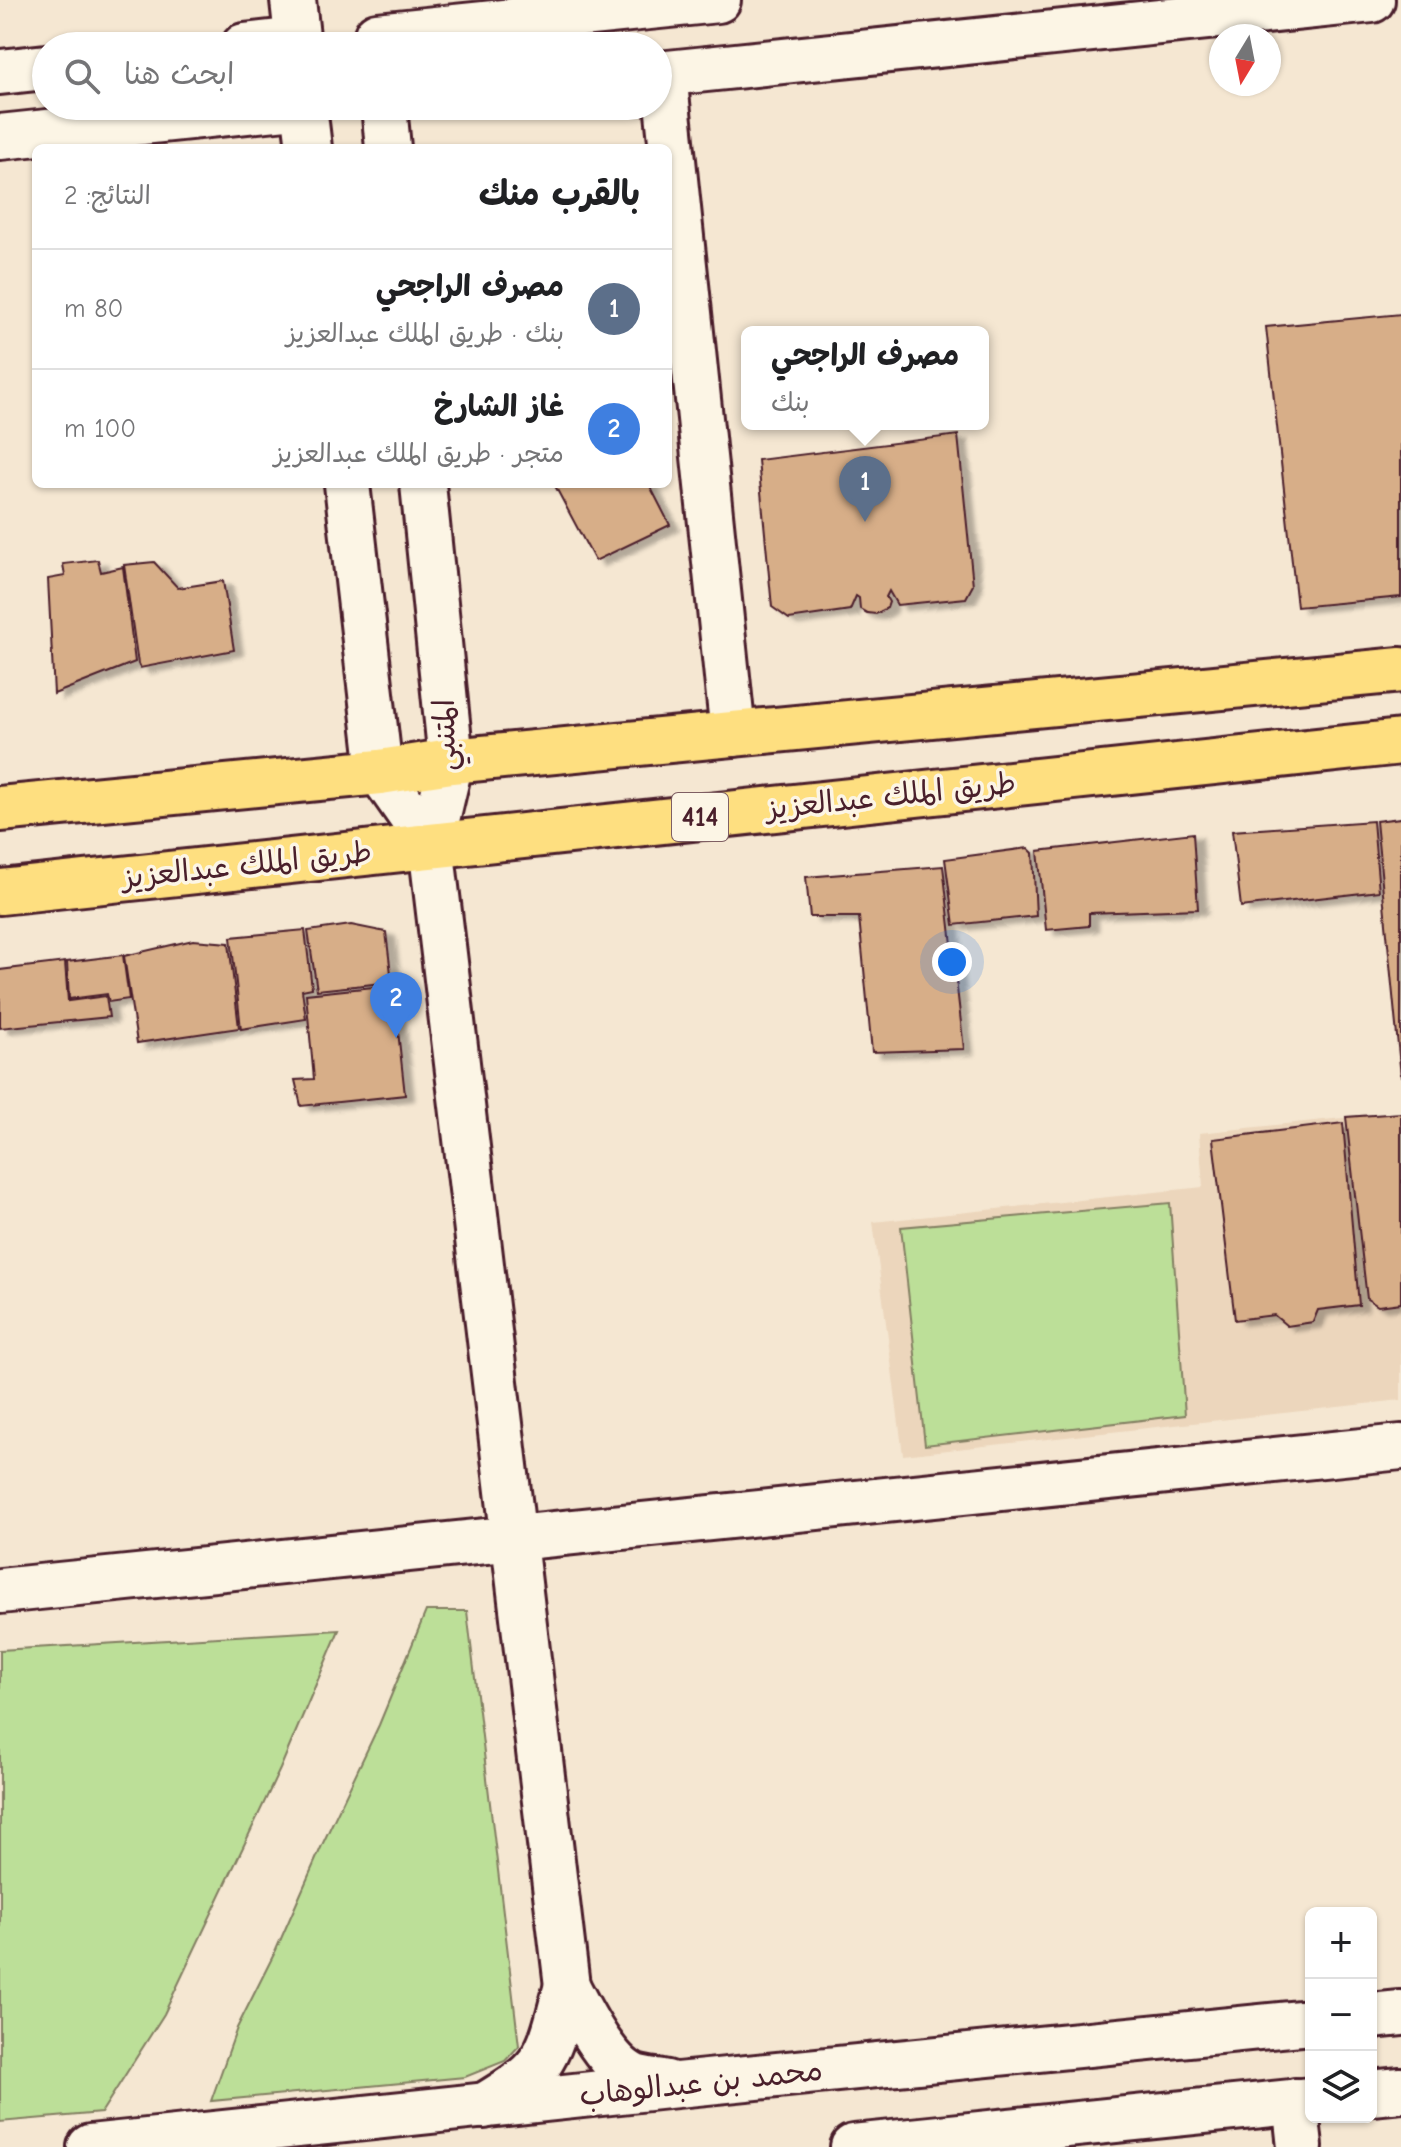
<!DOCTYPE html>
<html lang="ar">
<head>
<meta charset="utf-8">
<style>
  :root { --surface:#fff; --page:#f2f2f2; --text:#202124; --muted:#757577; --line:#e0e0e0; --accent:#4a1f2b }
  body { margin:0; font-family:"Comic Neue","Playpen Sans Arabic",sans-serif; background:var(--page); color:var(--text); direction:rtl }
  .controls { position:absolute; right:24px; bottom:24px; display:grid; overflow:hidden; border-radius:12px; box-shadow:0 2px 6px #0004 }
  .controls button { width:72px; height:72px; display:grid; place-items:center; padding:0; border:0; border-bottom:2px solid var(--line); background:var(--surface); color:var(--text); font:40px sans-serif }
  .compass { position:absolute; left:1209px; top:24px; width:72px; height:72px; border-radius:50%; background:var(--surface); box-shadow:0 2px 6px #0004; rotate:190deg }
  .you { position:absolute; left:952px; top:962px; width:28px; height:28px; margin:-20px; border:6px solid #fff; border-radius:50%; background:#1a73e8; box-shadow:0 0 0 12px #1a73e833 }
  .badge { display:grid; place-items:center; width:52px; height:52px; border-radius:50%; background:var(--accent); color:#fff; font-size:26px; font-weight:700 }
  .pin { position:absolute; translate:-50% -66px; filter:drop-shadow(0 2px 4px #0008) }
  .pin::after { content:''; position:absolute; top:42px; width:28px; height:24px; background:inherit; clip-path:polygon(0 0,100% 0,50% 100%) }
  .popup { position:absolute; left:741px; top:326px; width:248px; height:104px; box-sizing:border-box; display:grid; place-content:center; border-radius:12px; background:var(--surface); filter:drop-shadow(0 2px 6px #0005); font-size:26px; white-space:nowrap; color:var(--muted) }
  .popup b { font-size:30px; color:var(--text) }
  .popup::after { content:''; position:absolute; left:50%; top:100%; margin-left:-16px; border:16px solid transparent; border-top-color:var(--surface) }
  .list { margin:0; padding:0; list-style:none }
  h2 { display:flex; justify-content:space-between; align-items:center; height:104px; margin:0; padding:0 32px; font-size:34px }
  h2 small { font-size:26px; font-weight:400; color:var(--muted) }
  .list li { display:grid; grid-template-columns:52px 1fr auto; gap:24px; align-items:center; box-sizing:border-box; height:120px; padding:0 32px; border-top:2px solid var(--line) }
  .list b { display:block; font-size:30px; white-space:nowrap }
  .list p { margin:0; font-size:26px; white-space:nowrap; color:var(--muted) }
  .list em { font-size:26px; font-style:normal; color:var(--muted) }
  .icon { flex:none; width:44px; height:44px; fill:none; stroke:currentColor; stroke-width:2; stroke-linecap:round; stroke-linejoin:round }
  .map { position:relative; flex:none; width:1401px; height:2147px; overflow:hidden; direction:ltr }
  .search { position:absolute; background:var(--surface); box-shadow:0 2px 6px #0004; left:32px; top:32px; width:640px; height:88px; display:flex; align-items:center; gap:20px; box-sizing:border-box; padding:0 28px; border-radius:44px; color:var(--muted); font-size:30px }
  .panel { position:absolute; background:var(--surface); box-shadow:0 2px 6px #0004; left:32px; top:144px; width:640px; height:344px; border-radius:12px; direction:rtl }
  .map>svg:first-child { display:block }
  .built { fill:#ecd6bc }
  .green { fill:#bcdf98; stroke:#837f62; stroke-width:2 }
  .building { fill:#d7ae88; stroke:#4a1f2b; stroke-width:2; filter:url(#shadow) }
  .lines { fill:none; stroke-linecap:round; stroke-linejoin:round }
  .minor-casing { stroke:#4a1f2b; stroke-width:50 }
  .highway-casing { stroke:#4a1f2b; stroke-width:50 }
  .minor { stroke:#fcf5e5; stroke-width:44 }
  .highway { stroke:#fedf80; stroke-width:44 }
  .labels { text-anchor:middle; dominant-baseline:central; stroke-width:7; stroke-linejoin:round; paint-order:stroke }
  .shield { fill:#fcf5e5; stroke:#7f5f63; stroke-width:2 }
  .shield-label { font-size:28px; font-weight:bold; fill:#4a1f2b }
  .street-label { font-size:30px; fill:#4a1f2b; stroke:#fcf5e5 }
</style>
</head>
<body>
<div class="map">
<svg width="1401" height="2147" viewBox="0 0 1401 2147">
  <defs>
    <filter id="shadow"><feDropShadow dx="9" dy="5" stdDeviation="2" flood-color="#0004"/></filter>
  </defs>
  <rect width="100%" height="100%" fill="#f5e7d2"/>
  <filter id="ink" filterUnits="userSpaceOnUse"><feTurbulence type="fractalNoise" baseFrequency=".0125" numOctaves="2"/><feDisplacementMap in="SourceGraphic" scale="16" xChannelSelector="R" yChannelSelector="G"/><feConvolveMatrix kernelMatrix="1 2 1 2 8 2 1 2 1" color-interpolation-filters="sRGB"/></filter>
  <g filter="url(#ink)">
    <polygon class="built" points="1401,1112 1401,1400 903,1455 873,1222 1203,1187 1199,1133"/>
    <g class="green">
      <polygon points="1170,1203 1185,1415 925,1445 901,1227"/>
      <polygon points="426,1611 467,1611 519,2046 505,2061 465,2077 211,2101 237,2028 276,1950 323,1843 379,1725"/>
      <polygon points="339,1630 280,1769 164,2014 101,2113 0,2122 0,1650"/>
    </g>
    <g class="building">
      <polygon points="1401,314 1401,597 1297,607 1266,327"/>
      <polygon points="958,435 973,585 966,598 897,605 889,591 886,597 889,602 887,608 876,614 867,613 860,609 859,598 856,596 850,610 789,619 772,607 758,460"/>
      <polygon points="554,484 649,484 670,525 595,561"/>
      <polygon points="98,560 101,572 123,567 135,662 54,694 48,579 65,576 63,564"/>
      <polygon points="154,562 178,588 223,581 234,650 140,668 138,664 124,565"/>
      <polygon points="1401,818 1401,1077 1376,821"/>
      <polygon points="1373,821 1379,891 1241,907 1232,831"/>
      <polygon points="1193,833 1198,909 1089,913 1089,926 1046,930 1038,851"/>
      <polygon points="1028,848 1033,853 1036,916 954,925 945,859"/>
      <polygon points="943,866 964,1049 872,1052 859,917 810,917 806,877"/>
      <polygon points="351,925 386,932 392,982 317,990 308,931"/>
      <polygon points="305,930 312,988 302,990 306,1019 241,1029 231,937"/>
      <polygon points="193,940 229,943 239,1028 137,1043 124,956"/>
      <polygon points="123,955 129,999 109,1002 107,994 69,999 67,962"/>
      <polygon points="65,962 68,1001 106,996 109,1017 0,1028 0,970"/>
      <polygon points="393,985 405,1095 301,1106 295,1080 314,1079 306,994"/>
      <polygon points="1401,1113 1401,1303 1378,1306 1367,1299 1346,1117"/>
      <polygon points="1343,1123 1359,1305 1318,1310 1313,1322 1287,1326 1274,1315 1235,1320 1213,1139"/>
    </g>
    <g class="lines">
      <g class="minor-casing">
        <g id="minor">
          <polyline points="293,0 298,46"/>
          <polyline points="377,35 718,0"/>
          <polyline points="244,46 297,40"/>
          <polyline points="0,72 46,67"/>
          <polyline points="658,74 1372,0"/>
          <polyline points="664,74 733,734"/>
          <polyline points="304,106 309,148"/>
          <polyline points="384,106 388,148"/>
          <polyline points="0,137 295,106"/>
          <polyline points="347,484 380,772 431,845"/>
          <polyline points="423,484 451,761 431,845 567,1986"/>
          <polyline points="0,1591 1401,1447"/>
          <polyline points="1371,2016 1401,2013"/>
          <polyline points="1371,2093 1401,2090"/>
          <polyline points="1295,2101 1300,2147"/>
          <path d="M484,2106C502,2094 526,2082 539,2064C555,2042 559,2011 567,1986C581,2012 606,2065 635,2077C645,2080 657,2081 667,2083"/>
          <polyline points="90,2147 677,2085 1311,2022"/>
          <polyline points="853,2147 1311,2100"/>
        </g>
      </g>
      <g class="highway-casing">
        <g id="highway">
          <polyline points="0,809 380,772 451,761 1401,670"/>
          <polyline points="0,892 1401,742"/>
        </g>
      </g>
      <use href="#minor" class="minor"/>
      <use href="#highway" class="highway"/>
    </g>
  </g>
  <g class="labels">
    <rect class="shield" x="672" y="793" width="56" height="48" rx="6"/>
    <g class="shield-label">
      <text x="700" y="817">414</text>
    </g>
    <g class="street-label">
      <text transform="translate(445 735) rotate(-91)">المتنبي</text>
      <text transform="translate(891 796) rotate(-6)">طريق الملك عبدالعزيز</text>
      <text transform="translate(247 865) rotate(-6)">طريق الملك عبدالعزيز</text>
      <text transform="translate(701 2083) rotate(-6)">محمد بن عبدالوهاب</text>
    </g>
  </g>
</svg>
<div class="controls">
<button>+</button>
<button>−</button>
<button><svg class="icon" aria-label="layers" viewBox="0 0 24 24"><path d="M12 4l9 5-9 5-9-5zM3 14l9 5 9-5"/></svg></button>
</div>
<svg class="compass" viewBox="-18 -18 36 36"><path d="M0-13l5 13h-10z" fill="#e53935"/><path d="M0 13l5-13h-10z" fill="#757577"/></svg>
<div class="you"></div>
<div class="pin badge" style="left:865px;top:522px;background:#5c6f8a">1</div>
<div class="popup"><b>مصرف الراجحي</b>بنك</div>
<div class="pin badge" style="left:396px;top:1038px;background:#3f7fe0">2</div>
<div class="search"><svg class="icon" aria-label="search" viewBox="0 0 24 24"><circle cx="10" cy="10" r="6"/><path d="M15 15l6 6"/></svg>ابحث هنا</div>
<section class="panel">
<h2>بالقرب منك<small>النتائج: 2</small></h2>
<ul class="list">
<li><span class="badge" style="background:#5c6f8a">1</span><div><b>مصرف الراجحي</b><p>بنك · طريق الملك عبدالعزيز</p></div><em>80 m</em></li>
<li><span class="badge" style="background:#3f7fe0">2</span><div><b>غاز الشارخ</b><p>متجر · طريق الملك عبدالعزيز</p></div><em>100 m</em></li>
</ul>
</section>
</div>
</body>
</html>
